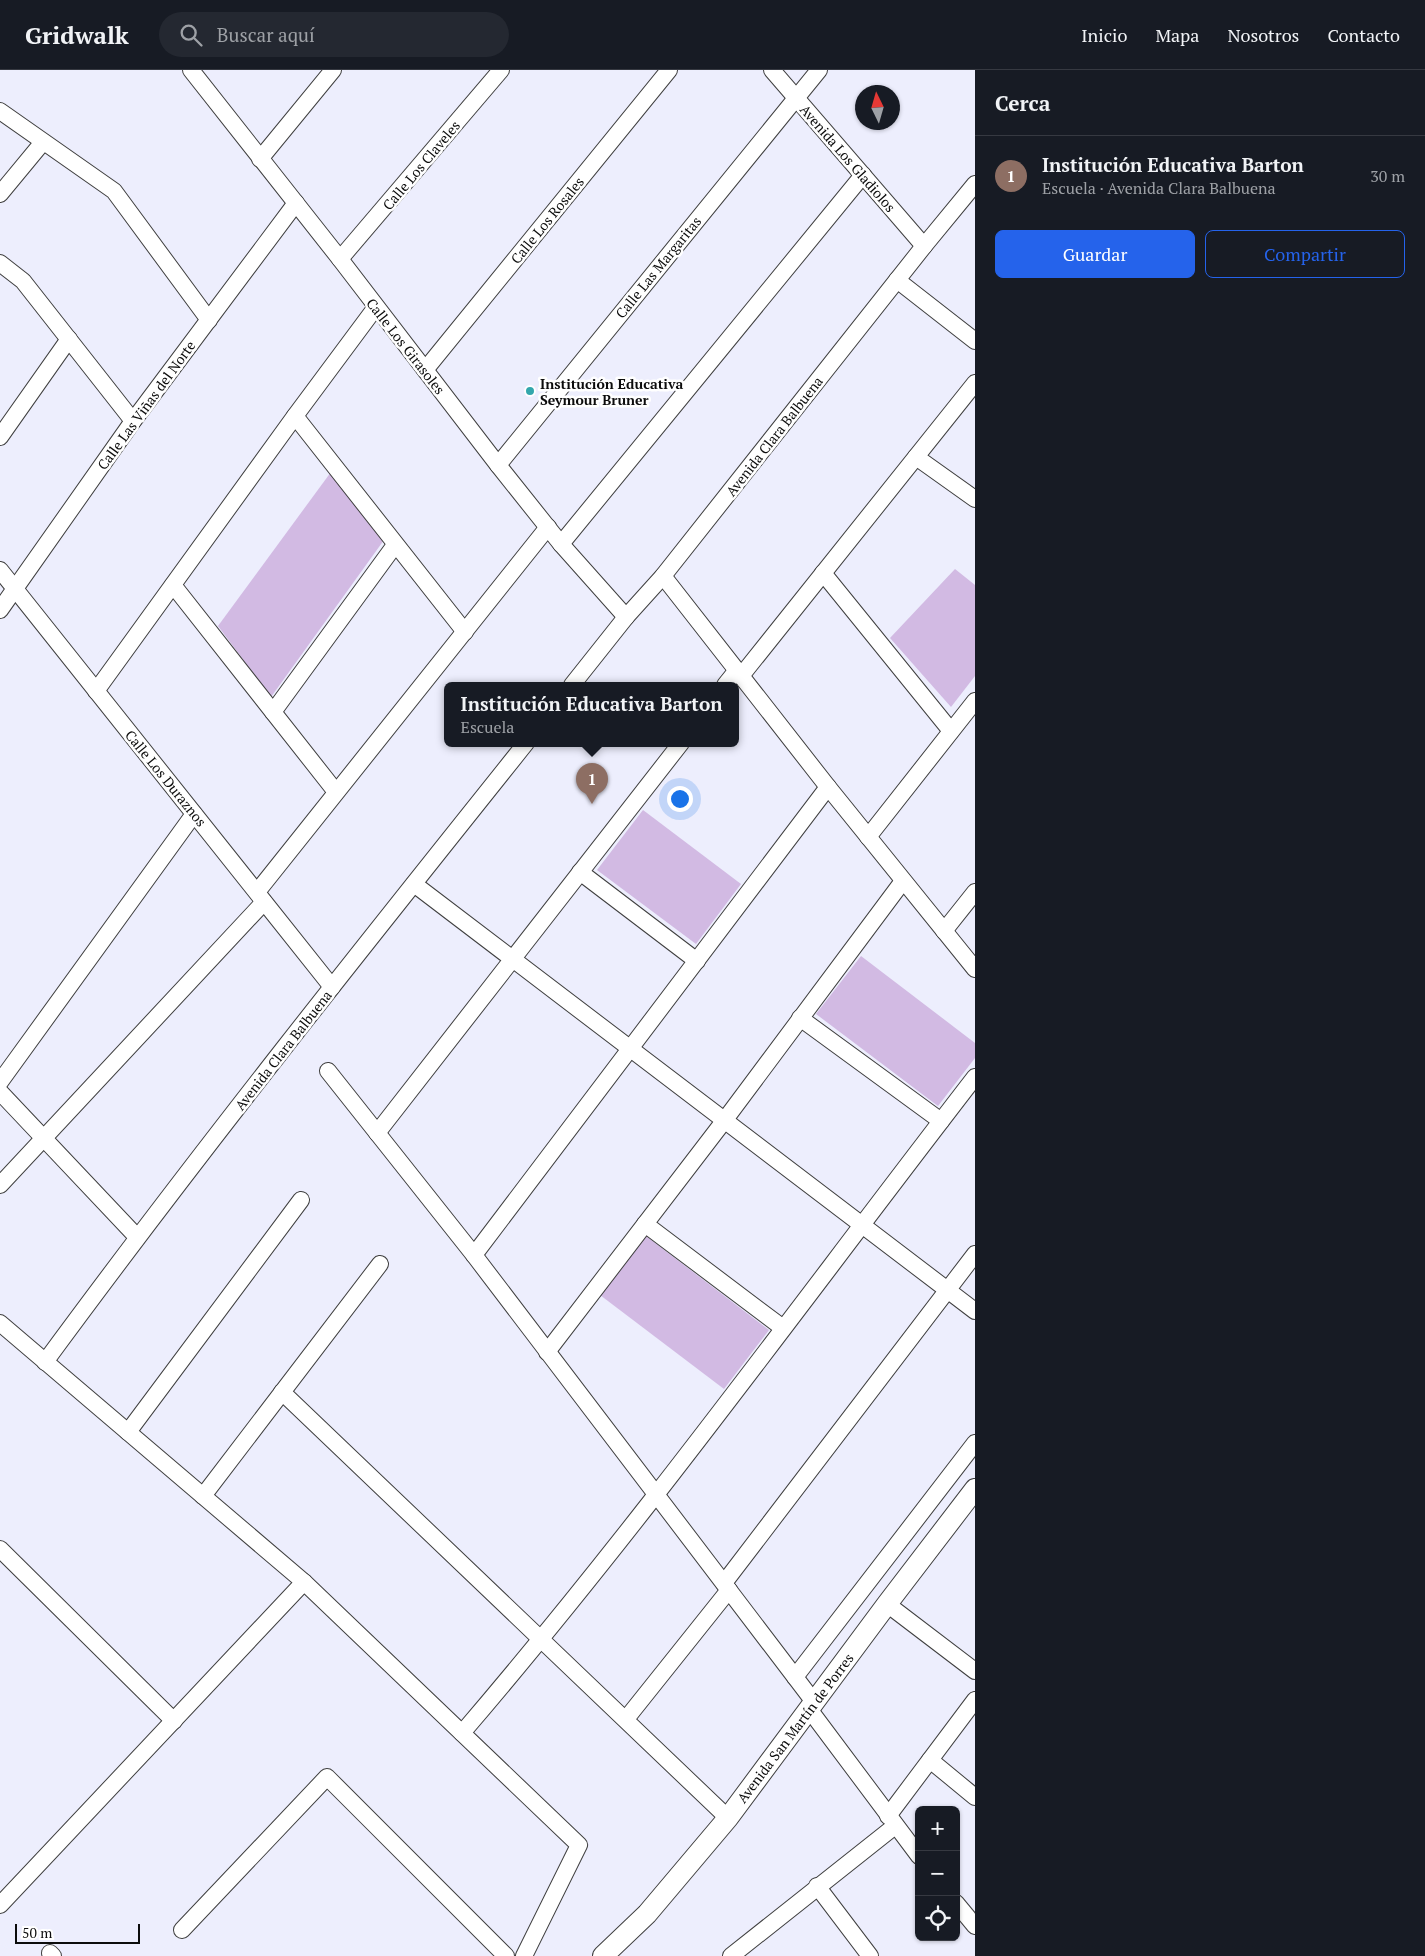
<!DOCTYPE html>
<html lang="es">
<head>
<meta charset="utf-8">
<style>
  :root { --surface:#171b24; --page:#242831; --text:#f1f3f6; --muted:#9ea1a6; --line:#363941; --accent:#2563eb }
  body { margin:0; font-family:"PT Serif",serif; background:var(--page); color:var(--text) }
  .controls { position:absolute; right:15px; bottom:15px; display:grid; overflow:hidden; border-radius:8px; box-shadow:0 1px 4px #0004 }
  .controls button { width:45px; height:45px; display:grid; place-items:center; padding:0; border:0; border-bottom:1px solid var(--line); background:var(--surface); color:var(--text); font:25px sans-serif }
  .compass { position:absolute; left:855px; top:15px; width:45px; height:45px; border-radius:50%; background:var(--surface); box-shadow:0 1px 4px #0004; rotate:355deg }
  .scale { position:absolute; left:15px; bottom:12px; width:125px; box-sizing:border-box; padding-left:5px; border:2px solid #0c0c0c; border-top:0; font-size:14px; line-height:18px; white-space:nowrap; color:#0c0c0c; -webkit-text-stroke:4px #fff; paint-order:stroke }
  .you { position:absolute; left:679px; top:728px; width:18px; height:18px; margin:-12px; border:4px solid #fff; border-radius:50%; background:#1a73e8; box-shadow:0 0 0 8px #1a73e833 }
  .badge { display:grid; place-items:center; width:32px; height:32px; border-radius:50%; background:var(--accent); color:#fff; font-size:16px; font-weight:700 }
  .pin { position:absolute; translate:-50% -41px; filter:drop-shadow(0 1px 2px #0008) }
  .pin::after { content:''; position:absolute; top:26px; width:18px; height:15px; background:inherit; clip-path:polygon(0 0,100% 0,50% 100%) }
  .popup { position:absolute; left:444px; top:612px; width:295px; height:65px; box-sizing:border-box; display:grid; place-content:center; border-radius:8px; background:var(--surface); filter:drop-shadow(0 1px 4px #0005); font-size:16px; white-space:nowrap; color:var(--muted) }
  .popup b { font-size:19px; color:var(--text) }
  .popup::after { content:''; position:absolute; left:50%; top:100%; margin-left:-10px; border:10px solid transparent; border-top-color:var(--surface) }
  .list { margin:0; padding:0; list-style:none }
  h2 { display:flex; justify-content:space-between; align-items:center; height:65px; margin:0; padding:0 20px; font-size:21px }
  h2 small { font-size:16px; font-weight:400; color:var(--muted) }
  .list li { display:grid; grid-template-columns:32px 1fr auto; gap:15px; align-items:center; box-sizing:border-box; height:80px; padding:0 20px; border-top:1px solid var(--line) }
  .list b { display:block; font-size:19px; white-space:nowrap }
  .list p { margin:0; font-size:16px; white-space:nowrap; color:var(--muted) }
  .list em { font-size:16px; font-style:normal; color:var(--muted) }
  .actions { display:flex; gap:10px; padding:15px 20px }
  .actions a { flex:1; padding:11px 0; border:1px solid var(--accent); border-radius:8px; text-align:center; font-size:18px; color:var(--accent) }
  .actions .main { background:var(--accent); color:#fff }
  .icon { flex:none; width:28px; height:28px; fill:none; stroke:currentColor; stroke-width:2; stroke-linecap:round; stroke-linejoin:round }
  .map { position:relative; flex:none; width:975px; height:1886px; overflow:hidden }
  header { display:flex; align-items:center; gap:30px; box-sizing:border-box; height:70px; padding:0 25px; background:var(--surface); border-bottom:1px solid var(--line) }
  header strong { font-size:24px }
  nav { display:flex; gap:28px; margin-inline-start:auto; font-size:18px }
  .search { width:350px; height:45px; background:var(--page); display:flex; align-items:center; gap:12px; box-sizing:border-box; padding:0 18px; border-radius:28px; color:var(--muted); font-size:19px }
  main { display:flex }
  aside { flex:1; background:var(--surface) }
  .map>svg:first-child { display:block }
  .green { fill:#d2bae3 }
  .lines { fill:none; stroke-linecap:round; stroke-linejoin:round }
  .minor-casing { stroke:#3f3f3f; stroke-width:18 }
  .tertiary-casing { stroke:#3f3f3f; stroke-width:22 }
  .minor { stroke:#fff; stroke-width:16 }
  .tertiary { stroke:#fff; stroke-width:20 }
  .poi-dot { fill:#33a7ac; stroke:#fff; stroke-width:2 }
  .labels { text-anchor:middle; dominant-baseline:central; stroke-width:5; stroke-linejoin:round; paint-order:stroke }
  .street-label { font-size:14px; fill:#0c0c0c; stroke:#fff }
  .poi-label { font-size:14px; font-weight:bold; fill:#0c0c0c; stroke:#fff; text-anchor:start }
</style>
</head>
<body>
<header>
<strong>Gridwalk</strong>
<div class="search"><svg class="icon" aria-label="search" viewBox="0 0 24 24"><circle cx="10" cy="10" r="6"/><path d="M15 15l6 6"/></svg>Buscar aquí</div>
<nav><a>Inicio</a><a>Mapa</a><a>Nosotros</a><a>Contacto</a></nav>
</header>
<main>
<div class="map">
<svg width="975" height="1886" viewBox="0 0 975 1886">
  <rect width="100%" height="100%" fill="#edeefd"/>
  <g class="green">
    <polygon points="331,402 384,470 271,627 218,556"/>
    <polygon points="955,499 975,515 975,606 951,637 890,568"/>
    <polygon points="643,740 741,814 696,874 597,800"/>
    <polygon points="861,886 975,973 975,988 938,1036 816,944"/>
    <polygon points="646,1166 769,1260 724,1319 600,1225"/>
  </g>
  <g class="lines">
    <g class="minor-casing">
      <g id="minor">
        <polyline points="191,0 340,189 498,395 561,474 626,547"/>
        <polyline points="772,0 924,176"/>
        <polyline points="0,41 114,121 209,250"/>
        <polyline points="260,89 333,0"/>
        <polyline points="0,124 43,72"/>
        <polyline points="340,189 501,0"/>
        <polyline points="0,193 23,211 133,351"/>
        <polyline points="897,210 975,271"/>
        <polyline points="425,300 669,0"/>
        <polyline points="295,346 465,562"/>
        <polyline points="0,367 69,269"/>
        <polyline points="916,387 975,429"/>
        <polyline points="498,395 819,0"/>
        <polyline points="561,474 863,105"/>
        <polyline points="0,500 332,917"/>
        <polyline points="823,503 951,661"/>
        <polyline points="663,506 828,717 975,899"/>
        <polyline points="173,515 336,722"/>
        <polyline points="0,540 133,351 296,133"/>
        <polyline points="741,606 975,313"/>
        <polyline points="572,615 626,547 663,506 924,176 975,114"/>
        <polyline points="725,615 737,600"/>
        <polyline points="96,621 295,346 376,237"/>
        <polyline points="273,642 395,475"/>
        <polyline points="868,767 975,631"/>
        <polyline points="580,802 697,891"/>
        <polyline points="414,814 975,1241"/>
        <polyline points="257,822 548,457"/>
        <polyline points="944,861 975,822"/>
        <polyline points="800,948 941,1051"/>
        <polyline points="328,1001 474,1185 814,1632"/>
        <polyline points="0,1012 194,744"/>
        <polyline points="0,1022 137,1167"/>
        <polyline points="377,1063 681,673"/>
        <polyline points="0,1115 264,832"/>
        <polyline points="645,1154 783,1258"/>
        <polyline points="474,1185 828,717"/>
        <polyline points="0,1253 304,1512 579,1775 524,1886"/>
        <polyline points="547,1282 724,1051 903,811"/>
        <path d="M45,1292C200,1081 363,877 526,673"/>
        <polyline points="282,1322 728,1748"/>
        <polyline points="128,1362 301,1130"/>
        <polyline points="203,1426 380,1194"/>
        <polyline points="0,1479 174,1651"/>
        <polyline points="724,1513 975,1184"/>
        <polyline points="887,1534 975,1601"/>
        <polyline points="795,1607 975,1373"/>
        <polyline points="809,1639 919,1786"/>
        <polyline points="626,1649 729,1520"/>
        <path d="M462,1663C643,1452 805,1227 975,1007"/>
        <polyline points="930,1690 975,1727"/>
        <polyline points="888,1746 975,1630"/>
        <polyline points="817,1816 870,1886"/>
        <polyline points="956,1833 975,1856"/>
        <polyline points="0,1835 304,1512"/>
        <polyline points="182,1860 327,1707 506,1886"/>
        <polyline points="50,1883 53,1886"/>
        <polyline points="731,1886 895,1756"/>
      </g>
    </g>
    <g class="tertiary-casing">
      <polyline id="tertiary" points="603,1886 647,1844 728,1748 887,1534 975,1419"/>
    </g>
    <use href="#minor" class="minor"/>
    <use href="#tertiary" class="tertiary"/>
  </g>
  <circle class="poi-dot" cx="530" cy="321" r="5"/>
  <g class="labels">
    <g class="street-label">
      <text transform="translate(848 88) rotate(49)">Avenida Los Gladiolos</text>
      <text transform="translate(421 95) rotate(-50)">Calle Los Claveles</text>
      <text transform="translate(547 150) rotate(-51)">Calle Los Rosales</text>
      <text transform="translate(658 197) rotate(-51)">Calle Las Margaritas</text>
      <text transform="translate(406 276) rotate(52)">Calle Los Girasoles</text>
      <text transform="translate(146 335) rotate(-54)">Calle Las Viñas del Norte</text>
      <text transform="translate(774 366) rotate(-52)">Avenida Clara Balbuena</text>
      <text transform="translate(166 708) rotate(51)">Calle Los Duraznos</text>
      <text transform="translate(283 980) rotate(-52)">Avenida Clara Balbuena</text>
      <text transform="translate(795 1658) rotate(-53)">Avenida San Martín de Porres</text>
    </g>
    <g class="poi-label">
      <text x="540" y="313">Institución Educativa<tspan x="540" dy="16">Seymour Bruner</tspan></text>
    </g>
  </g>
</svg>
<div class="controls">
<button>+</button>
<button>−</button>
<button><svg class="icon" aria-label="locate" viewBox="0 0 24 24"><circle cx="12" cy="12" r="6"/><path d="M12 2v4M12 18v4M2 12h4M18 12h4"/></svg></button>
</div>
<svg class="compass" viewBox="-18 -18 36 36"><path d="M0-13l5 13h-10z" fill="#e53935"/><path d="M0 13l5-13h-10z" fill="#9ea1a6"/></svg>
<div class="scale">50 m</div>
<div class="you"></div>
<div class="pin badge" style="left:592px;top:734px;background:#8d6e63">1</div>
<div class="popup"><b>Institución Educativa Barton</b>Escuela</div>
</div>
<aside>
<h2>Cerca<small></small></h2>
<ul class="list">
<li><span class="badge" style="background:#8d6e63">1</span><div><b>Institución Educativa Barton</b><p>Escuela · Avenida Clara Balbuena</p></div><em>30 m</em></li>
</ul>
<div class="actions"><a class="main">Guardar</a><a>Compartir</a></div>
</aside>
</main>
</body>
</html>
